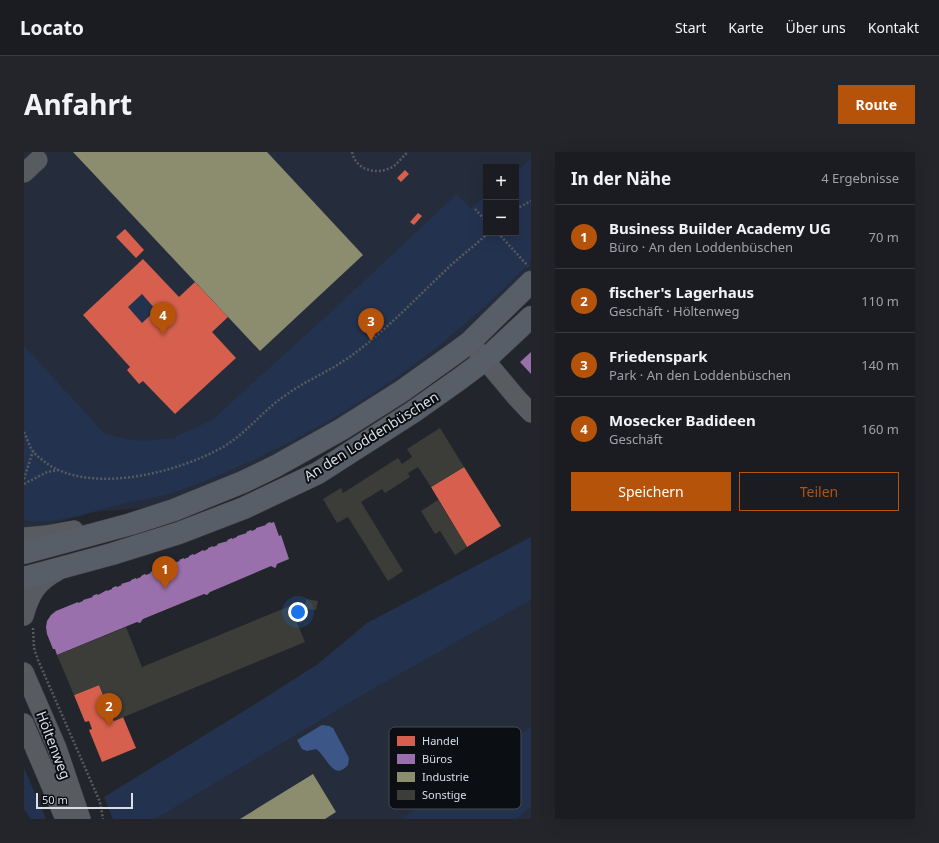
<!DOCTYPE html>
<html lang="de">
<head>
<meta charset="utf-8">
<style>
  :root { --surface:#1a1c21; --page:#23252a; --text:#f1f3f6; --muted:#9fa1a5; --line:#383a3f; --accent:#b45309 }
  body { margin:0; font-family:"Noto Sans",sans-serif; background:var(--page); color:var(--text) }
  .controls { position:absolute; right:12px; top:12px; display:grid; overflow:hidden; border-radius:0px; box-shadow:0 4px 16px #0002 }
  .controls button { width:36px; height:36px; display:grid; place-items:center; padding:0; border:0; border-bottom:1px solid var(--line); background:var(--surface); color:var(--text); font:20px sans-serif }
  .scale { position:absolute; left:12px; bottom:10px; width:97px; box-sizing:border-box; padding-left:4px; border:2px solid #dadee5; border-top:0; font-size:11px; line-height:14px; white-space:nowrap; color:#dadee5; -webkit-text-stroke:3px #0b0e12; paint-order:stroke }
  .you { position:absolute; left:274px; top:460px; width:14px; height:14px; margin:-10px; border:3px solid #fff; border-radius:50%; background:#1a73e8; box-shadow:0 0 0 6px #1a73e833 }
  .badge { display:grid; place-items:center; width:26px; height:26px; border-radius:50%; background:var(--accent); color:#fff; font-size:13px; font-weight:700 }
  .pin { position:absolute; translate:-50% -33px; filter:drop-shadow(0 1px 2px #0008) }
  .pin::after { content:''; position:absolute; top:21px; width:14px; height:12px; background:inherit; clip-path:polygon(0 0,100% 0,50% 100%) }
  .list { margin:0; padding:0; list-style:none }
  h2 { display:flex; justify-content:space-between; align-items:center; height:52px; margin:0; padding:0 16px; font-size:17px }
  h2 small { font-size:13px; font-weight:400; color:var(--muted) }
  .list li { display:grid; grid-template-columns:26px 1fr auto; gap:12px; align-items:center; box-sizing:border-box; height:64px; padding:0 16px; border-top:1px solid var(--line) }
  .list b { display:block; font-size:15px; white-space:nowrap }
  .list p { margin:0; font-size:13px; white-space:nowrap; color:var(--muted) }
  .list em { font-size:13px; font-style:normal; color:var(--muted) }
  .actions { display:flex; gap:8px; padding:12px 16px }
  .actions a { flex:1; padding:9px 0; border:1px solid var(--accent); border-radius:0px; text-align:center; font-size:14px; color:var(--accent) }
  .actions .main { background:var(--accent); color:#fff }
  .map { position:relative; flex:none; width:507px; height:667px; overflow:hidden; border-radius:0px }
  header { display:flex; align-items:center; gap:24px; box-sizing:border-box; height:56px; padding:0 20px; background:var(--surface); border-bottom:1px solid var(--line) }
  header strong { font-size:19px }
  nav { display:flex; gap:22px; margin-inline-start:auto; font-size:14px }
  .intro { display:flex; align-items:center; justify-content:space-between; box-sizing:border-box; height:96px; padding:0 24px }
  h1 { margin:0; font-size:28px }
  .button { padding:10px 18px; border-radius:0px; background:var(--accent); color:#fff; font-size:14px; font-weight:700 }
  main { display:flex; gap:24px; padding:0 24px }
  aside { flex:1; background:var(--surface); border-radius:0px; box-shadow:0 4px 16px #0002 }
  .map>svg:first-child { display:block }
  .built { fill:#252d3c; fill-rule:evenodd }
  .green { fill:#23334f }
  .water { fill:#3c5787 }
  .shops { fill:#d6604d; fill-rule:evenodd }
  .offices { fill:#9970ab }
  .industry { fill:#8c8c6e }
  .building { fill:#3c3c38 }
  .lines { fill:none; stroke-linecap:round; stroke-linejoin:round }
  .minor-casing { stroke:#3e4046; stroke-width:20 }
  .major-casing { stroke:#3e4046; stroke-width:23 }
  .path { stroke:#585a5d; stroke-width:2.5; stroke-dasharray:2 2; stroke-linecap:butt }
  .minor { stroke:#585b5f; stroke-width:19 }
  .major { stroke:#585e68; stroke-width:22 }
  .labels { text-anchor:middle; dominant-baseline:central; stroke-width:4; stroke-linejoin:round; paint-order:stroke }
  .street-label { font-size:14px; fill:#dadee5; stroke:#0b0e12 }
  .key { fill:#0b0e12; stroke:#494c51; stroke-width:1 }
  .key-label { font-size:11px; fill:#dadee5 }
</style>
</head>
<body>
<header>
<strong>Locato</strong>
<nav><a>Start</a><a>Karte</a><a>Über uns</a><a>Kontakt</a></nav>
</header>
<div class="intro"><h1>Anfahrt</h1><a class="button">Route</a></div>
<main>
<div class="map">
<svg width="507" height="667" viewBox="0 0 507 667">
  <rect width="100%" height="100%" fill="#22262c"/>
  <g class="built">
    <path d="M0,0H507V123L440,184L278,294L144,354L69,360L0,380ZM462,15H492V81H462Z"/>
    <polygon points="507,448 507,575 377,667 131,667 342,541"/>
    <polygon points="507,655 507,667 492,667 504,657"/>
  </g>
  <g class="green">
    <path d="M507,7V109C429,192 332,260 229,308C202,320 175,332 148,341C131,346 114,348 97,352C65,360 33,374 0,368V194L81,282L106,288L121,289L149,286L188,268L307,160L433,42L446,57L462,44V81H492V20Z"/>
    <polygon points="118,142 132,158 118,171 104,155"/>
    <polygon points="507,385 507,448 342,541 131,667 89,667 80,645 220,559 294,512 343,471"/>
    <polygon points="507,575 507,655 492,667 377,667"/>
    <polygon points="0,616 22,667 7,667 0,657"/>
  </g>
  <path class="water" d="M298,573L305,574L309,576L325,606L324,613C309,630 303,604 292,597L283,599L278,597L273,588Z"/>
  <g class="shops">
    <polygon points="381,18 385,22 377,30 373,26"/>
    <polygon points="394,61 398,64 390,73 386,70"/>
    <polygon points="101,77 120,98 112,106 92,85"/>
    <path d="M119,107L155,145L171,130L204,165L188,180L212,206L151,262L119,229L115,232L103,218L106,215L59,163ZM118,142L132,158L118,171L104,155Z"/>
    <polygon points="440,315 477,374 443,395 407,335"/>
    <polygon points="75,533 90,569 99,565 112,596 78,610 65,578 68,577 65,569 61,570 50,543"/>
  </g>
  <g class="offices">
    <polygon points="507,200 507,222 496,210"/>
    <polygon points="246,370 247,371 250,370 255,384 257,383 265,407 253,412 252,415 251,416 247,414 186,440 183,443 180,442 119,467 116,471 113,470 33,503 31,497 29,497 23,482 22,475 23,469 27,463 32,459 54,450 54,451 59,449 59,448 69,445 68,444 73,442 74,443 83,438 83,439 88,437 88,436 92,434 93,435 98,433 97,432 107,429 107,428 112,426 112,427 117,425 117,424 121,422 122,423 127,421 126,420 136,417 136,416 140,414 141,415 146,413 145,412 156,409 155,408 160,406 160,407 165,405 165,404 169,402 170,403 179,398 180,399 184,397 184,396 189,394 189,395 194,393 193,392 204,389 203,388 208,386 208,387 213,385 213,384 223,381 222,380 227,378 228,379 232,377 232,376 242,373 242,372"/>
  </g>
  <g class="industry">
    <polygon points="49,0 243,0 339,103 236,199"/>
    <polygon points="289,622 312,660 301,667 216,667"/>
  </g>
  <g class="building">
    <polygon points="416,276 440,315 407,335 394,315 384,321 386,325 361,341 358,337 337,350 379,419 364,429 324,365 313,371 299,347 317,336 319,341 374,306 378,312 388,305 383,297"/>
    <polygon points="414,348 443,395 431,403 416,379 411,382 397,359"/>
    <polygon points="282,447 294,449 292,458 281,457"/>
    <polygon points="266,454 281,490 90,569 75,533 50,543 33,503 102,475 118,515"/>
  </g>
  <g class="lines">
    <g class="minor-casing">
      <g id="minor">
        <polyline points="0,21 14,8"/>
        <polyline points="446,190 492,245 507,261"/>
        <polyline points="0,385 22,383 50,378"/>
        <path d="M0,464C6,442 13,430 34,419"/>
        <polyline points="0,520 33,596 57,667"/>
        <polyline points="0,571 41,667"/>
      </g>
    </g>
    <g class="major-casing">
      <g id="major">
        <polyline points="0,401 107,372 150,358 219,330 252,314 318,277 378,239 427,204 446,190 507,130"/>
        <polyline points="0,426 88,402 155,381 220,356 294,321 389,260 437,226 461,208 507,165"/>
      </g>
    </g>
    <g class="path">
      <path d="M328,0C332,19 354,24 370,14C375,10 379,4 384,0"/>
      <polyline points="451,57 462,69"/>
      <polyline points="492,57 507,49"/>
      <polyline points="474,81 504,114"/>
      <path d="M0,280C3,286 5,294 9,299C13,305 20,309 25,313C71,342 155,320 199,295C223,281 239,258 262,243C281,229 304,220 324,206C360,181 391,147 423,117C436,104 451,94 464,81"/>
      <polyline points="0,327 9,299"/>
      <polyline points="0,332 23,320 34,318"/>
      <polyline points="9,476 10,496 14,508 76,650 79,667"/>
    </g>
    <use href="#minor" class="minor"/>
    <use href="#major" class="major"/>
  </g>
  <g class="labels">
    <g class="street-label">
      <text transform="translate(347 284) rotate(-32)">An den Loddenbüschen</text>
      <text transform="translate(30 593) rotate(69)">Höltenweg</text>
    </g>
  </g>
  <rect x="365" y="575" width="132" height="82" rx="6" class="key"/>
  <rect x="373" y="584" width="18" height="10" fill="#d6604d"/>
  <rect x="373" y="602" width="18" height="10" fill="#9970ab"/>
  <rect x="373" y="620" width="18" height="10" fill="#8c8c6e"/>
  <rect x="373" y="638" width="18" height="10" fill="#3c3c38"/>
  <g class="key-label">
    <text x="398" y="593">Handel</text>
    <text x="398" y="611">Büros</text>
    <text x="398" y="629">Industrie</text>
    <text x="398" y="647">Sonstige</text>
  </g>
</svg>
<div class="controls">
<button>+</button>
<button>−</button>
</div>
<div class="scale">50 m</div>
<div class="you"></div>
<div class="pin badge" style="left:141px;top:437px">1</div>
<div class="pin badge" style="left:85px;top:574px">2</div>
<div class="pin badge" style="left:347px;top:189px">3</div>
<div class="pin badge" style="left:139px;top:183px">4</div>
</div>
<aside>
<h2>In der Nähe<small>4 Ergebnisse</small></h2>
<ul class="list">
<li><span class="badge">1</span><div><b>Business Builder Academy UG</b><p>Büro · An den Loddenbüschen</p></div><em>70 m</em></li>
<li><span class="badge">2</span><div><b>fischer's Lagerhaus</b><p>Geschäft · Höltenweg</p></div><em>110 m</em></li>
<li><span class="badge">3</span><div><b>Friedenspark</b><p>Park · An den Loddenbüschen</p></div><em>140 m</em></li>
<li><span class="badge">4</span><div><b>Mosecker Badideen</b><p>Geschäft</p></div><em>160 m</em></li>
</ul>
<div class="actions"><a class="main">Speichern</a><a>Teilen</a></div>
</aside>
</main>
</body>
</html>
